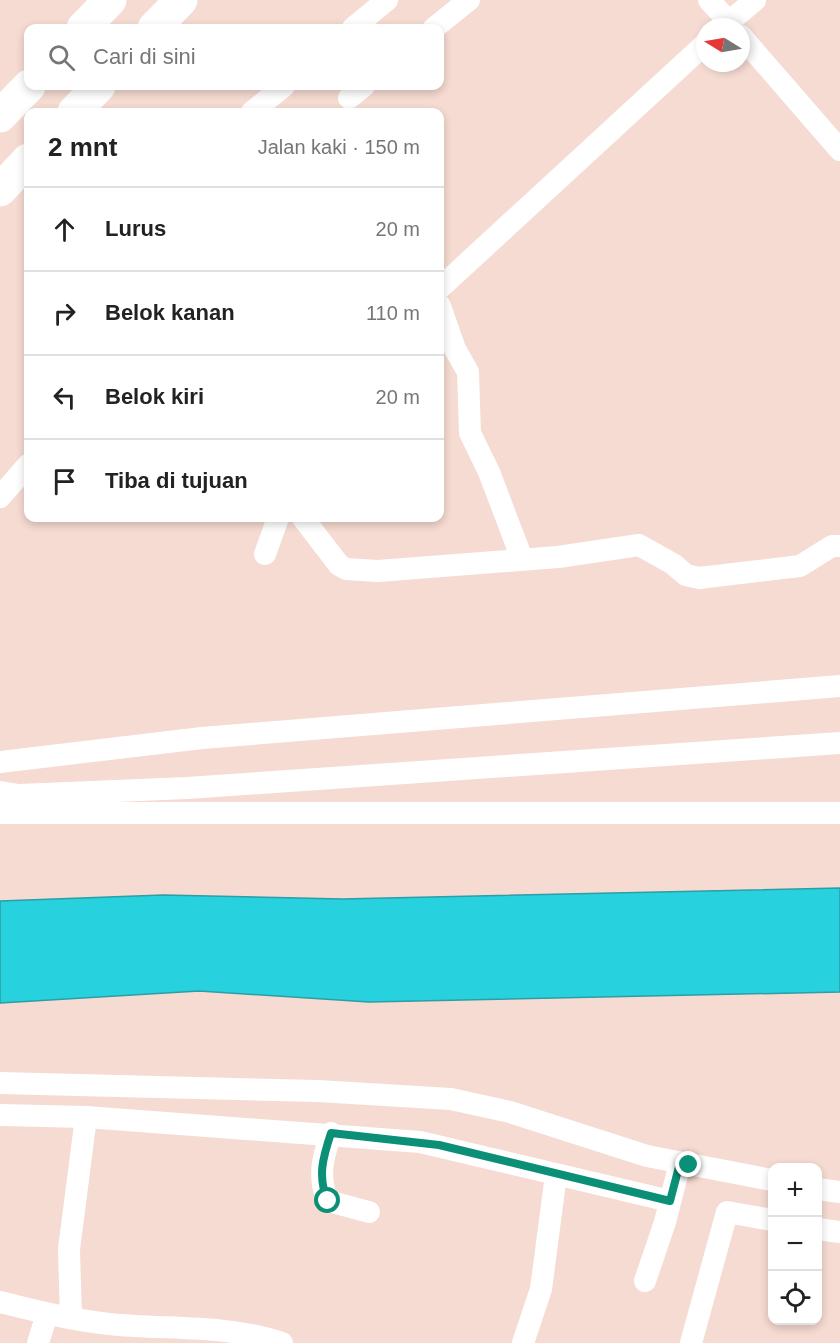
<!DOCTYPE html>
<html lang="id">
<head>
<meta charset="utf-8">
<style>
  :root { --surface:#fff; --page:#f2f2f2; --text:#222; --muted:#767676; --line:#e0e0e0 }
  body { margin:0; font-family:Helvetica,sans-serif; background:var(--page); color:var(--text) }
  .controls { position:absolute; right:18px; bottom:18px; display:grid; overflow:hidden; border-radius:12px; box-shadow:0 3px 9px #0003 }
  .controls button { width:54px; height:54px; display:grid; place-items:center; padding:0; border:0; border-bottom:2px solid var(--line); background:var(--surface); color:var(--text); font:30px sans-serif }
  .compass { position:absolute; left:696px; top:18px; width:54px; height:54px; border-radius:50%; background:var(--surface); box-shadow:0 3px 9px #0003; rotate:281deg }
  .stop { position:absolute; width:18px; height:18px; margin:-14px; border:4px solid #0b9077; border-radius:50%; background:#fff }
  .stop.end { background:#0b9077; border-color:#fff; box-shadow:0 2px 6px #0008 }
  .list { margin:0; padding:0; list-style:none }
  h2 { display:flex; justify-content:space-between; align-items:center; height:78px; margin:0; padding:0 24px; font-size:26px }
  h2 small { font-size:20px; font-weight:400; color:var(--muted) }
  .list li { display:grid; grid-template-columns:39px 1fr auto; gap:18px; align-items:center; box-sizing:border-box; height:84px; padding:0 24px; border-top:2px solid var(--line) }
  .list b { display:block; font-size:22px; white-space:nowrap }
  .list em { font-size:20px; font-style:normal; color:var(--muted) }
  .icon { flex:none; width:33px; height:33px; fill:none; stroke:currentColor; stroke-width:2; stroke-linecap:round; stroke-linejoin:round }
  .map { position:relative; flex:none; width:840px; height:1343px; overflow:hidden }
  .search { position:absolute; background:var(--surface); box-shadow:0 3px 9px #0003; left:24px; top:24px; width:420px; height:66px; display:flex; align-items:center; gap:15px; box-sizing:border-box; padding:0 21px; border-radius:12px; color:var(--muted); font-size:22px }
  .panel { position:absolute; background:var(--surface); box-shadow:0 3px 9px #0003; left:24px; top:108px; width:420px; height:414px; border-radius:12px }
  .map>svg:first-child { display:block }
  .water { fill:#28d1de; stroke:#2b9ea6; stroke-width:1.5 }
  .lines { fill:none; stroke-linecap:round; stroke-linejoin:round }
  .minor { stroke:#fff; stroke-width:22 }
  .highway { stroke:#fff; stroke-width:33 }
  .route { stroke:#0b9077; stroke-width:8 }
</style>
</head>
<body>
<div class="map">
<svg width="840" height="1343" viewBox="0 0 840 1343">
  <rect width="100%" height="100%" fill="#f5dbd1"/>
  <polygon class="water" points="840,888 840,992 369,1002 199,991 0,1003 0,901 163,895 342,899"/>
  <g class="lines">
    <g class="minor">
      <polyline points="709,0 729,22 755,0"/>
      <polyline points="353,28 387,0"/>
      <polyline points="434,28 469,0"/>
      <polyline points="741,36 840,150"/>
      <polyline points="349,98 364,86"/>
      <polyline points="252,112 284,86"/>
      <polyline points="440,288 705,44"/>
      <polyline points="440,306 455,349 468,372 470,433 489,472 522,559"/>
      <polyline points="0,497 28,465"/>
      <polyline points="303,518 339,565 346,569 378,571 558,557 639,545 673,564 686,575 699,578 800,566 832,546 840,546"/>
      <polyline points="265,554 278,518"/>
      <polyline points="0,762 202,738 840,686"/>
      <polyline points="0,792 19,795 187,788 840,743"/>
      <polyline points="0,813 840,813"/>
      <polyline points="0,1083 318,1091 451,1099 510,1112 647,1156 772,1180"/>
      <polyline points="0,1115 86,1117 420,1142 670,1201"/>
      <path d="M331,1133C323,1157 317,1177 328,1201L369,1212"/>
      <polyline points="818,1189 840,1192"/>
      <polyline points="818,1229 840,1232"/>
      <polyline points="645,1281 665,1222 680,1163"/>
      <path d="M0,1302C36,1311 72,1320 109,1324C167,1330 225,1324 282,1343"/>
      <polyline points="71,1318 69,1249 86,1117"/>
      <polyline points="38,1343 47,1314"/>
      <polyline points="523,1343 541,1289 556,1175"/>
      <polyline points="691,1343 727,1212 772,1220"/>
    </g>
    <g class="highway">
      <polyline points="83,28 110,0"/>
      <polyline points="154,28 181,0"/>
      <polyline points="74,112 99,86"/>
      <polyline points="0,116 29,86"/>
      <polyline points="0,190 28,160"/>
    </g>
  </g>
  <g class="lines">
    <path class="route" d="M328,1201C317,1177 323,1157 331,1133L439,1145L670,1201L680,1163L689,1165"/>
  </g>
</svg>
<div class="controls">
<button>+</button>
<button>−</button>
<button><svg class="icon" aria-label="locate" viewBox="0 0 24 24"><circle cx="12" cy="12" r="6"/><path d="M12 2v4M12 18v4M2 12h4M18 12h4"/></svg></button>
</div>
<svg class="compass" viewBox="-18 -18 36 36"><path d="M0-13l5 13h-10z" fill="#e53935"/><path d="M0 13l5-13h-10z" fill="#767676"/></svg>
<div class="stop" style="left:328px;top:1201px"></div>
<div class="stop end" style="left:689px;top:1165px"></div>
<div class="search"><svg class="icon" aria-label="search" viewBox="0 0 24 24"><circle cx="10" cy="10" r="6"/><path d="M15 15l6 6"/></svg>Cari di sini</div>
<section class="panel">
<h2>2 mnt<small>Jalan kaki · 150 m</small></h2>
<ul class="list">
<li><svg class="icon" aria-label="ahead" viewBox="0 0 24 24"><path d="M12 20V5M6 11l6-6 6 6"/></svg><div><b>Lurus</b></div><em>20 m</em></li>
<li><svg class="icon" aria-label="right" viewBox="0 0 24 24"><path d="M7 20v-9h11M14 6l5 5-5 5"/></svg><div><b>Belok kanan</b></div><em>110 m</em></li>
<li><svg class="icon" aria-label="left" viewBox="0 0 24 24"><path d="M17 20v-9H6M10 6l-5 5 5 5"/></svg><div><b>Belok kiri</b></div><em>20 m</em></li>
<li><svg class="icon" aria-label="arrive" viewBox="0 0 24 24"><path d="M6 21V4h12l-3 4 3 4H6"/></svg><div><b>Tiba di tujuan</b></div></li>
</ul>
</section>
</div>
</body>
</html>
